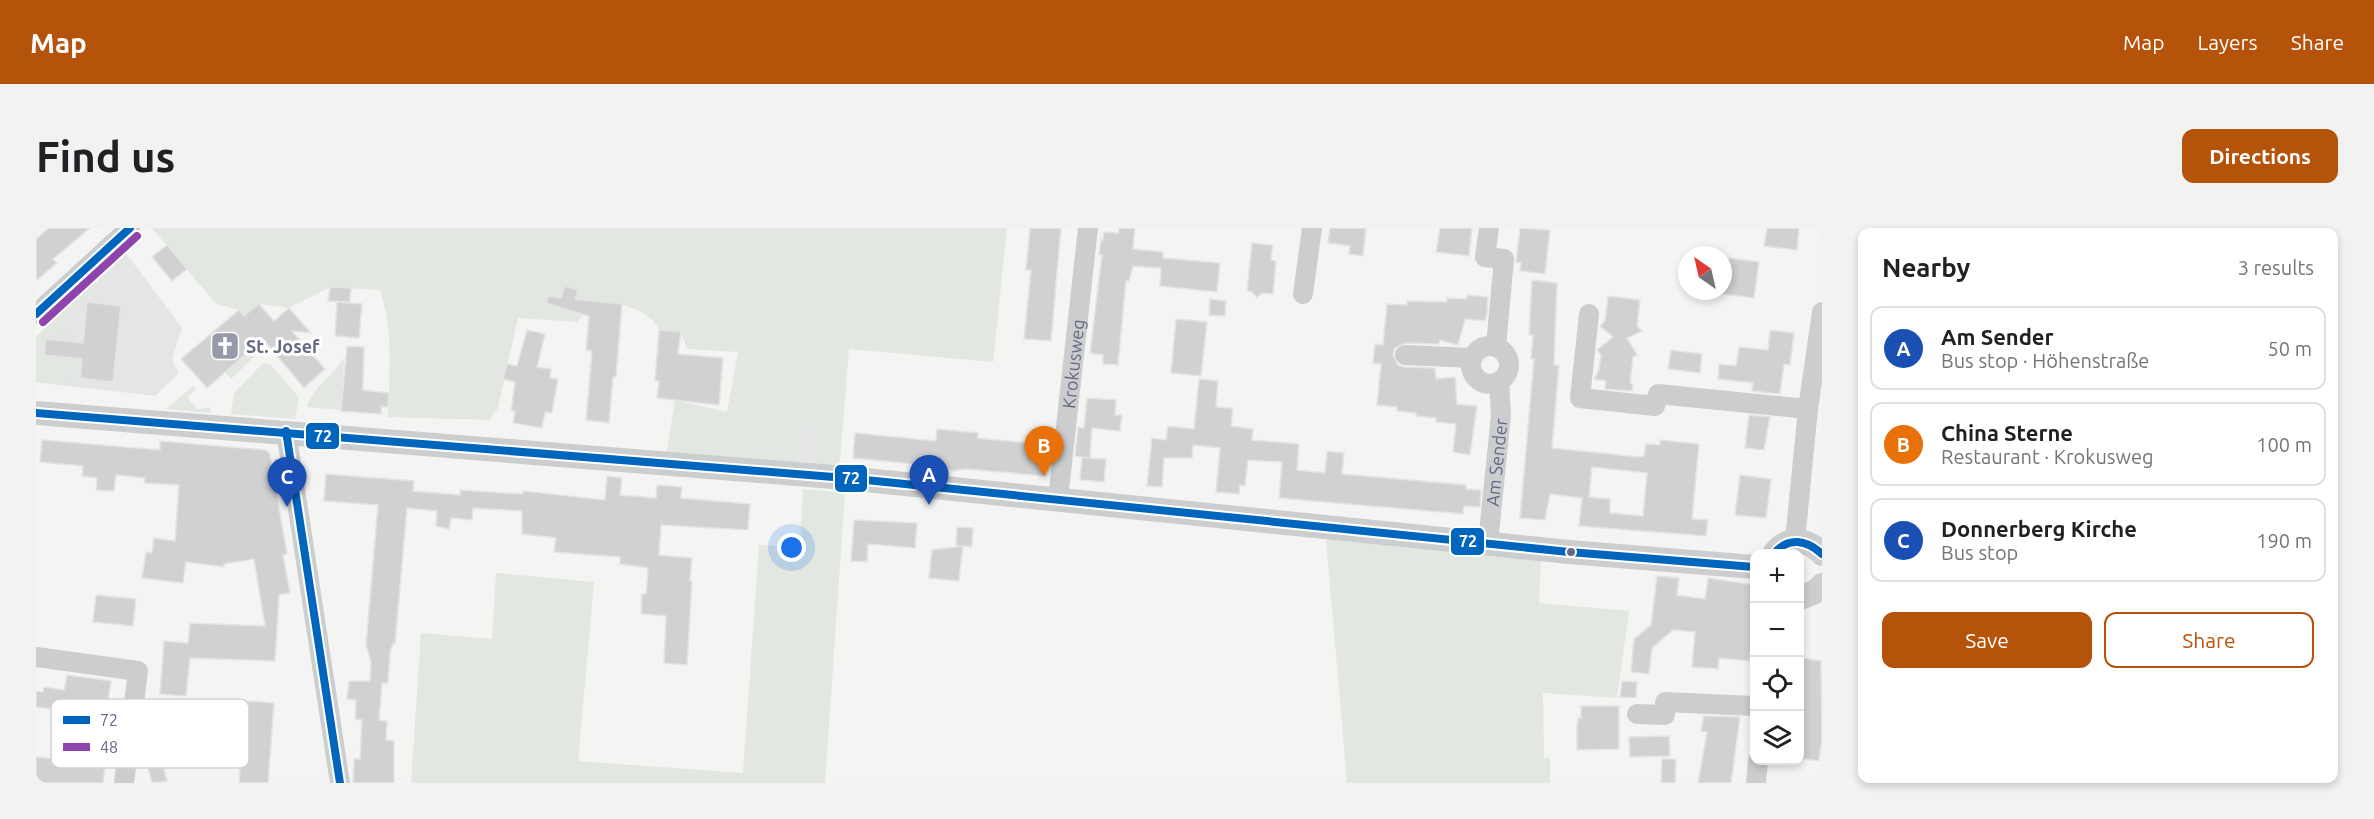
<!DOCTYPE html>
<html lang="en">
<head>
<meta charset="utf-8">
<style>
  :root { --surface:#fff; --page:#f2f2f2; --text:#202124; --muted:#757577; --line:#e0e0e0; --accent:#b45309 }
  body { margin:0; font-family:Ubuntu,sans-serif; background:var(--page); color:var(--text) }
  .controls { position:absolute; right:18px; bottom:18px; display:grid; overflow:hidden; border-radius:12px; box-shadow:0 3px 9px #0003 }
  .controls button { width:54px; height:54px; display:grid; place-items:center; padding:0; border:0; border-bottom:2px solid var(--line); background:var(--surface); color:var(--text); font:30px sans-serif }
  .compass { position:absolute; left:1642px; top:18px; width:54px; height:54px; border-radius:50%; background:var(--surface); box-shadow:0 3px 9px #0003; rotate:326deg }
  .you { position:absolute; left:756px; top:320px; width:21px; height:21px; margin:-15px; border:4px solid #fff; border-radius:50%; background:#1a73e8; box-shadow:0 0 0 9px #1a73e833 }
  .badge { display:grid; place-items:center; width:39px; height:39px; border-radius:50%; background:var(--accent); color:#fff; font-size:20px; font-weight:700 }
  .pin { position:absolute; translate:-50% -50px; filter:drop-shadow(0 2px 3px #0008) }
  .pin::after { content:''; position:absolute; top:32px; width:21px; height:18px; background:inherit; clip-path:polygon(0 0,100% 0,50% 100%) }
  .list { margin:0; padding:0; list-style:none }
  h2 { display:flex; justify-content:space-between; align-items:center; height:78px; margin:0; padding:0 24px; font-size:26px }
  h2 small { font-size:20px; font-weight:400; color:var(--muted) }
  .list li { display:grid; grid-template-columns:39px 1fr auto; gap:18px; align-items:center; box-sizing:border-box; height:84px; margin:0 12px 12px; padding:0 12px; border:2px solid var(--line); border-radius:12px }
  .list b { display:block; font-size:22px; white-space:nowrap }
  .list p { margin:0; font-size:20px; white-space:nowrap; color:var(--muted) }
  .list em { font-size:20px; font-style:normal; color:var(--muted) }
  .actions { display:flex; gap:12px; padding:18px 24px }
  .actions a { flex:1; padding:14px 0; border:2px solid var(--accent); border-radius:12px; text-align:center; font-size:21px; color:var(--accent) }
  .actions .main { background:var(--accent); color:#fff }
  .icon { flex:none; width:33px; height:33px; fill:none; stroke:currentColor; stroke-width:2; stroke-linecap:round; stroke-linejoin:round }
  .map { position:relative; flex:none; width:1786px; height:555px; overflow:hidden; border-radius:12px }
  header { display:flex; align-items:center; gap:36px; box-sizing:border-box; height:84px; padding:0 30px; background:var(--accent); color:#fff }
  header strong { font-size:28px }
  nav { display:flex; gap:33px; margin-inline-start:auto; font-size:21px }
  .intro { display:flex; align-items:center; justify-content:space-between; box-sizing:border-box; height:144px; padding:0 36px }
  h1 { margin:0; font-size:42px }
  .button { padding:15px 27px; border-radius:12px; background:var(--accent); color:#fff; font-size:21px; font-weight:700 }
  main { display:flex; gap:36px; padding:0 36px }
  aside { flex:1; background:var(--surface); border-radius:12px; box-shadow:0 3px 9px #0003 }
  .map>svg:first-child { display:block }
  .built { fill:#e4e5e5 }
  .green { fill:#e2e7e2; fill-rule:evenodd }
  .building { fill:#d1d1d2; stroke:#e4e4e3; stroke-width:1.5; fill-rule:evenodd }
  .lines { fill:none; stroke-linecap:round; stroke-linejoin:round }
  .minor { stroke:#cccdce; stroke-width:20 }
  .tertiary { stroke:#cccdce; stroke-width:24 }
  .bus-1-casing { stroke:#fff; stroke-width:12 }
  .bus-2-casing { stroke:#fff; stroke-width:12 }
  .bus-1 { stroke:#0065bd; stroke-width:8 }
  .bus-2 { stroke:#8e44ad; stroke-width:8 }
  .bus-dot { fill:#656983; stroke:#fff; stroke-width:2 }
  .labels { text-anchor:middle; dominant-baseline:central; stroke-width:6; stroke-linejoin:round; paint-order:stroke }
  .poi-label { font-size:18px; font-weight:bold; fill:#656983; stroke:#fff; text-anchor:start }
  .street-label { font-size:18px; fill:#656983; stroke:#fff }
  .key { fill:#fff; stroke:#d1d2da; stroke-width:1.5 }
  .key-label { font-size:16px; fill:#656983 }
  .line-badge { stroke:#fff; stroke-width:2 }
  .badge-label { font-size:16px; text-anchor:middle; font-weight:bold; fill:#fff }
</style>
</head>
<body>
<header>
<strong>Map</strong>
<nav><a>Map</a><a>Layers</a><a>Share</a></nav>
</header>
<div class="intro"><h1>Find us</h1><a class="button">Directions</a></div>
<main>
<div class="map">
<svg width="1786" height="555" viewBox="0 0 1786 555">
  <rect width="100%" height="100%" fill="#f4f5f3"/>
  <g class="built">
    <polygon points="87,21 146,100 137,129 137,135 143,145 119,168 0,154 0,109"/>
    <polygon points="779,197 783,233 764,236 759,200"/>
  </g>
  <g class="green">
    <path d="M116,0H971L957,134L813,121L803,243L630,228L639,172L691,184L702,124L651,121L645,104L647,96L644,105L623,102C613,80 582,75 560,73L541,94L482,90L462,180L453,192L352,189C353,146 358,103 344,62L294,59L253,80L223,76L208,88L203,82L180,76ZM779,198L783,233L764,236L759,200Z"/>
    <polygon points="16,93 42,115 9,127 39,130 30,158 0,154 0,109"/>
    <polygon points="227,111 231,116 195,151 189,144"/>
    <path d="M308,130L305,182L271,179C276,160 298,146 308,130Z"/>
    <polygon points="227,135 234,136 263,169 259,191 195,186 198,165"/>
    <polygon points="157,158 160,162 151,169 161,181 174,179 175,185 130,181"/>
    <polygon points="767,261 809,265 789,555 375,555 385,405 456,411 460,345 558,354 542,533 707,545 723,317 764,319"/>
    <polygon points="1290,311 1505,333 1503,375 1593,383 1581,470 1507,465 1508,530 1514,530 1514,555 1311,555"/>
  </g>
  <g class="building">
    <polygon points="13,0 54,0 17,31 21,35 0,53 0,11"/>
    <polygon points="994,0 1025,0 1015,113 988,111 995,42 990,42"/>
    <polygon points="1083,0 1099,0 1097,21 1127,24 1127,30 1184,35 1181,64 1124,58 1125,40 1097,38 1093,53 1090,53 1082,137 1067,136 1067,127 1054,125 1066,27 1063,27 1065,11 1067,12 1068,4 1082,5"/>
    <polygon points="1294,0 1330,0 1327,28 1313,26 1314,18 1292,15"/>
    <polygon points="1404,0 1436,0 1433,28 1400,24"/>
    <polygon points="1484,0 1514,2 1509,46 1484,43 1485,35 1480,34"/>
    <polygon points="1731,0 1763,0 1761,22 1728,18"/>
    <polygon points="1216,15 1237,17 1235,32 1240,33 1237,66 1226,65 1221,70 1216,64 1211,63"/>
    <polygon points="131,17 151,41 136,53 116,29"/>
    <polygon points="1693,30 1723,34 1718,70 1687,66 1687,51 1690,51"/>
    <path d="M1496,52L1521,55L1518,137H1523L1516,220L1604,229L1608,228L1610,216L1624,217V212L1663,216L1656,291L1672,292L1670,308L1543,298L1546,270L1514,266L1509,292L1484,290L1498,131H1495L1497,107H1493ZM1556,239L1611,245L1607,288L1574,285V271L1553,269Z"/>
    <polygon points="529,58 542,62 539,71 586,76 580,149 577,149 573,195 550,192 556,123 550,122 553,88 510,75 512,68 525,70"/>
    <polygon points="294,59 315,60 314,74 292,73"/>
    <polygon points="1431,67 1452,69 1451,86 1449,93 1429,91 1422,117 1404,112 1403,116 1369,115 1359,120 1357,127 1362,137 1368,139 1399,140 1400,151 1419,149 1421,176 1441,178 1434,227 1417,224 1420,196 1400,194 1400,190 1380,188 1380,185 1361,183 1361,179 1341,177 1345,136 1337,135 1339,116 1347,117 1351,76 1371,77 1371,73 1411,74 1411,70 1431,71"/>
    <polygon points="1572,68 1604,72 1601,98 1606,103 1591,110 1601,127 1597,129 1596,139 1594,155 1597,156 1596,163 1569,161 1570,153 1558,151 1563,142 1565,127 1561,122 1577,109 1564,98 1569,93"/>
    <polygon points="1174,71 1190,73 1189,88 1173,87"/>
    <polygon points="51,74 85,78 77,154 44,150 46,131 8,127 10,111 47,115"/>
    <polygon points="301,74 326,76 323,110 299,108"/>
    <polygon points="223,76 238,93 253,80 275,105 256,103 289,141 268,160 227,111 171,160 145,131 203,82 208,88"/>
    <polygon points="1140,91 1171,94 1165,148 1135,145"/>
    <polygon points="491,102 509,106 501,139 515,141 514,150 522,151 516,185 509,184 506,200 477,195 479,183 475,183 479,154 467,151 471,136 481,138"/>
    <polygon points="623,102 645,104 642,126 687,130 683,177 621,170 623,153 619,153"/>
    <polygon points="1734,102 1758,105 1754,137 1748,136 1744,166 1716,163 1717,155 1682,151 1683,136 1700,138 1703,119 1732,122"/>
    <polygon points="311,118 328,119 327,162 353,165 352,179 345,178 345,186 305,183"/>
    <polygon points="1635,122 1666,126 1664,145 1632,141"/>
    <polygon points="1163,151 1182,153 1180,179 1197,180 1195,198 1217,201 1216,212 1263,216 1261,242 1289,245 1291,223 1308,225 1306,246 1430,257 1430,261 1445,262 1444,279 1428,278 1427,286 1243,270 1246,234 1212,232 1209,258 1204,257 1203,266 1180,264 1184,220 1157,217 1156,230 1128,230 1126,259 1111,258 1116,210 1130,212 1132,198 1158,201"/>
    <polygon points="1051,170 1080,172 1079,187 1086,187 1084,203 1056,200 1054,230 1070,231 1068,254 1044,252 1046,229 1052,230 1039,228 1042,199 1048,200"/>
    <polygon points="1713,187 1734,189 1728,222 1709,220"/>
    <polygon points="901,201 942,205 942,210 1013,217 1010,248 929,241 917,243 908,239 817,230 819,205 900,213"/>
    <polygon points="6,212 124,222 124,213 230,222 234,226 251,326 247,327 254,365 243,367 239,433 154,430 150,468 124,466 128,413 152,415 154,395 229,398 218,331 188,336 188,339 150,334 147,355 106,350 110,324 116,325 118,310 139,313 143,257 108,255 109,250 80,247 78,263 60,262 61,250 46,248 47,238 4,234"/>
    <polygon points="290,246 378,253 377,263 424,267 424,262 487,266 487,263 569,272 571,248 586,250 584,267 620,270 621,257 646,259 645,270 714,276 712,302 625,297 623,327 656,330 654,353 656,353 651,437 628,435 630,388 605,386 606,366 610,366 612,340 584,336 584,329 518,324 520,310 486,306 486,283 437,280 436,292 415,290 413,301 400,298 401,283 371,280 359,416 357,416 354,424 352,455 346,455 343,492 351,493 350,512 358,513 358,555 317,555 318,531 324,531 326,492 319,491 320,472 311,471 313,453 334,453 335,434 330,417 342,277 288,273"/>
    <polygon points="1704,247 1735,251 1730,290 1699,287"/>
    <polygon points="818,292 881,295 879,320 832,316 831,334 815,333"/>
    <polygon points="921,299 937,300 936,319 927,318 923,353 893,350 896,322 927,318 920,318"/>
    <polygon points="1621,348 1643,350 1641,367 1669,371 1672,350 1719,357 1719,394 1713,433 1683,430 1682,441 1656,439 1659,404 1637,402 1616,420 1613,446 1595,444 1598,411 1615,397"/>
    <polygon points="60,367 100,371 97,398 57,394"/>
    <polygon points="1766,430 1785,433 1786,511 1783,533 1764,530"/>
    <polygon points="31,447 75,453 63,537 69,538 67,555 0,555 0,529 19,531 26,482 0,479 0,463 7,464 8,459 28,462"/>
    <polygon points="1586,453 1601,454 1600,470 1584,469"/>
    <polygon points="209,473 238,475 232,555 203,555"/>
    <polygon points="1545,478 1583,478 1583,521 1541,522 1541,500 1542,490 1545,490"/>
    <polygon points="135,485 138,500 129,503 132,502 136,518 129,519 133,535 123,538 127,537 131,553 116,555 112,540 119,539 115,523 122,521 117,506 124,504 120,488"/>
    <polygon points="1668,488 1704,489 1695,555 1662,555 1671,504 1665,503"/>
    <polygon points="1633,508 1634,528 1594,529 1593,509"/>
    <polygon points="1626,531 1640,531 1639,555 1625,555"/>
  </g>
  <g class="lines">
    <g class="minor">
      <polyline points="1453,0 1449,29 1468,31 1460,118"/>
      <polyline points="1267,66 1276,0"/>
      <polyline points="0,86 94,0"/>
      <polyline points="1553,86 1544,170 1619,178 1622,166 1772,181"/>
      <circle cx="1454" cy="137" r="19"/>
      <polyline points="1369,127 1436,130"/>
      <polyline points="250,203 304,555"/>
      <path id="s1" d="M1022,271L1052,0"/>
      <polyline points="1759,313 1772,181 1786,84"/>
      <path id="s2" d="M1452,315L1465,187L1463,154"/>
      <polyline points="0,429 102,443 88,555"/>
      <polyline points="1601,486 1629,487 1629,474 1718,478"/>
      <polyline points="1720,555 1722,532"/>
    </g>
    <g class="tertiary">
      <polyline points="0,185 810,250 1533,324 1718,339"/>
      <path d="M1738,326C1750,307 1773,311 1786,326"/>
      <polyline points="1764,370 1779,364 1786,357"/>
    </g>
    <g class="bus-1-casing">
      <g id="bus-1">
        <polyline points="0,86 94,0"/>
        <polyline points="0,185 810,250 1533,324 1718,339"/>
        <polyline points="250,203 304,555"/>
        <path d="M1738,326C1752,308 1771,312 1786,326"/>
      </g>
    </g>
    <g class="bus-2-casing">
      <polyline id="bus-2" points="7,94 101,8"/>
    </g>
    <use href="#bus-1" class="bus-1"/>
    <use href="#bus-2" class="bus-2"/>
  </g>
  <defs>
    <g id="church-square" transform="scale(1.5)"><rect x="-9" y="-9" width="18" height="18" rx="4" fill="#979aaa" stroke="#fff"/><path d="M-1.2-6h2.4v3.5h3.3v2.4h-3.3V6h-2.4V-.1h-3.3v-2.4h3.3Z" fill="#fff"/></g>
  </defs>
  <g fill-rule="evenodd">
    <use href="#church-square" x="189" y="118"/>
  </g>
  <circle class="bus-dot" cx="1535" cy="324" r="5"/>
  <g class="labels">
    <g class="poi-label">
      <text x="210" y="118">St. Josef</text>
    </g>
    <g class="street-label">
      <text stroke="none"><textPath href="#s1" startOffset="136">Krokusweg</textPath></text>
      <text stroke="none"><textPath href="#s2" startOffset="81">Am Sender</textPath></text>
    </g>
  </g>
  <rect x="15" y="471" width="198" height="69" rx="9" class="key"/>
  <rect x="27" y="488" width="27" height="8" fill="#0065bd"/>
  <rect x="27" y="515" width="27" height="8" fill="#8e44ad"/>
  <g class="key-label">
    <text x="64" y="498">72</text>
    <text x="64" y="525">48</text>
  </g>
  <g class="line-badge">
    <rect x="269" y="194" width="35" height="28" rx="6" fill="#0065bd"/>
    <rect x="798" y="236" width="34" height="29" rx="6" fill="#0065bd"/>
    <rect x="1414" y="299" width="35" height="29" rx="6" fill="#0065bd"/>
  </g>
  <g class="badge-label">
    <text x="287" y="214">72</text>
    <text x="815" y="256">72</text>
    <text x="1432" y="319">72</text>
  </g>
</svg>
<div class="controls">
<button>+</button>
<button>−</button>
<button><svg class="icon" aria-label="locate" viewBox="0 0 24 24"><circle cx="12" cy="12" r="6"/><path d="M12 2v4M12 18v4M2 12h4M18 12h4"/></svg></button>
<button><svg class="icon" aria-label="layers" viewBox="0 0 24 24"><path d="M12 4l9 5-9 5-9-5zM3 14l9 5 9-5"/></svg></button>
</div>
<svg class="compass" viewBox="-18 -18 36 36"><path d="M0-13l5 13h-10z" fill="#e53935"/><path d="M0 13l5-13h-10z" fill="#757577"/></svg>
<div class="you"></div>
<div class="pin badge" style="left:893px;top:277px;background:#1a4fb4">A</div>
<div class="pin badge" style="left:1008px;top:248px;background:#e8710a">B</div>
<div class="pin badge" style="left:251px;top:279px;background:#1a4fb4">C</div>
</div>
<aside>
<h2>Nearby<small>3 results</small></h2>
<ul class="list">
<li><span class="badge" style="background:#1a4fb4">A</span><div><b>Am Sender</b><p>Bus stop · Höhenstraße</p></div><em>50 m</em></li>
<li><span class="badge" style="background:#e8710a">B</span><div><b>China Sterne</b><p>Restaurant · Krokusweg</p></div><em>100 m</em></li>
<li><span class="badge" style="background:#1a4fb4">C</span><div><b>Donnerberg Kirche</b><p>Bus stop</p></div><em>190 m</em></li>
</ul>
<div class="actions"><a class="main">Save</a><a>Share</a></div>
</aside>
</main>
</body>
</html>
